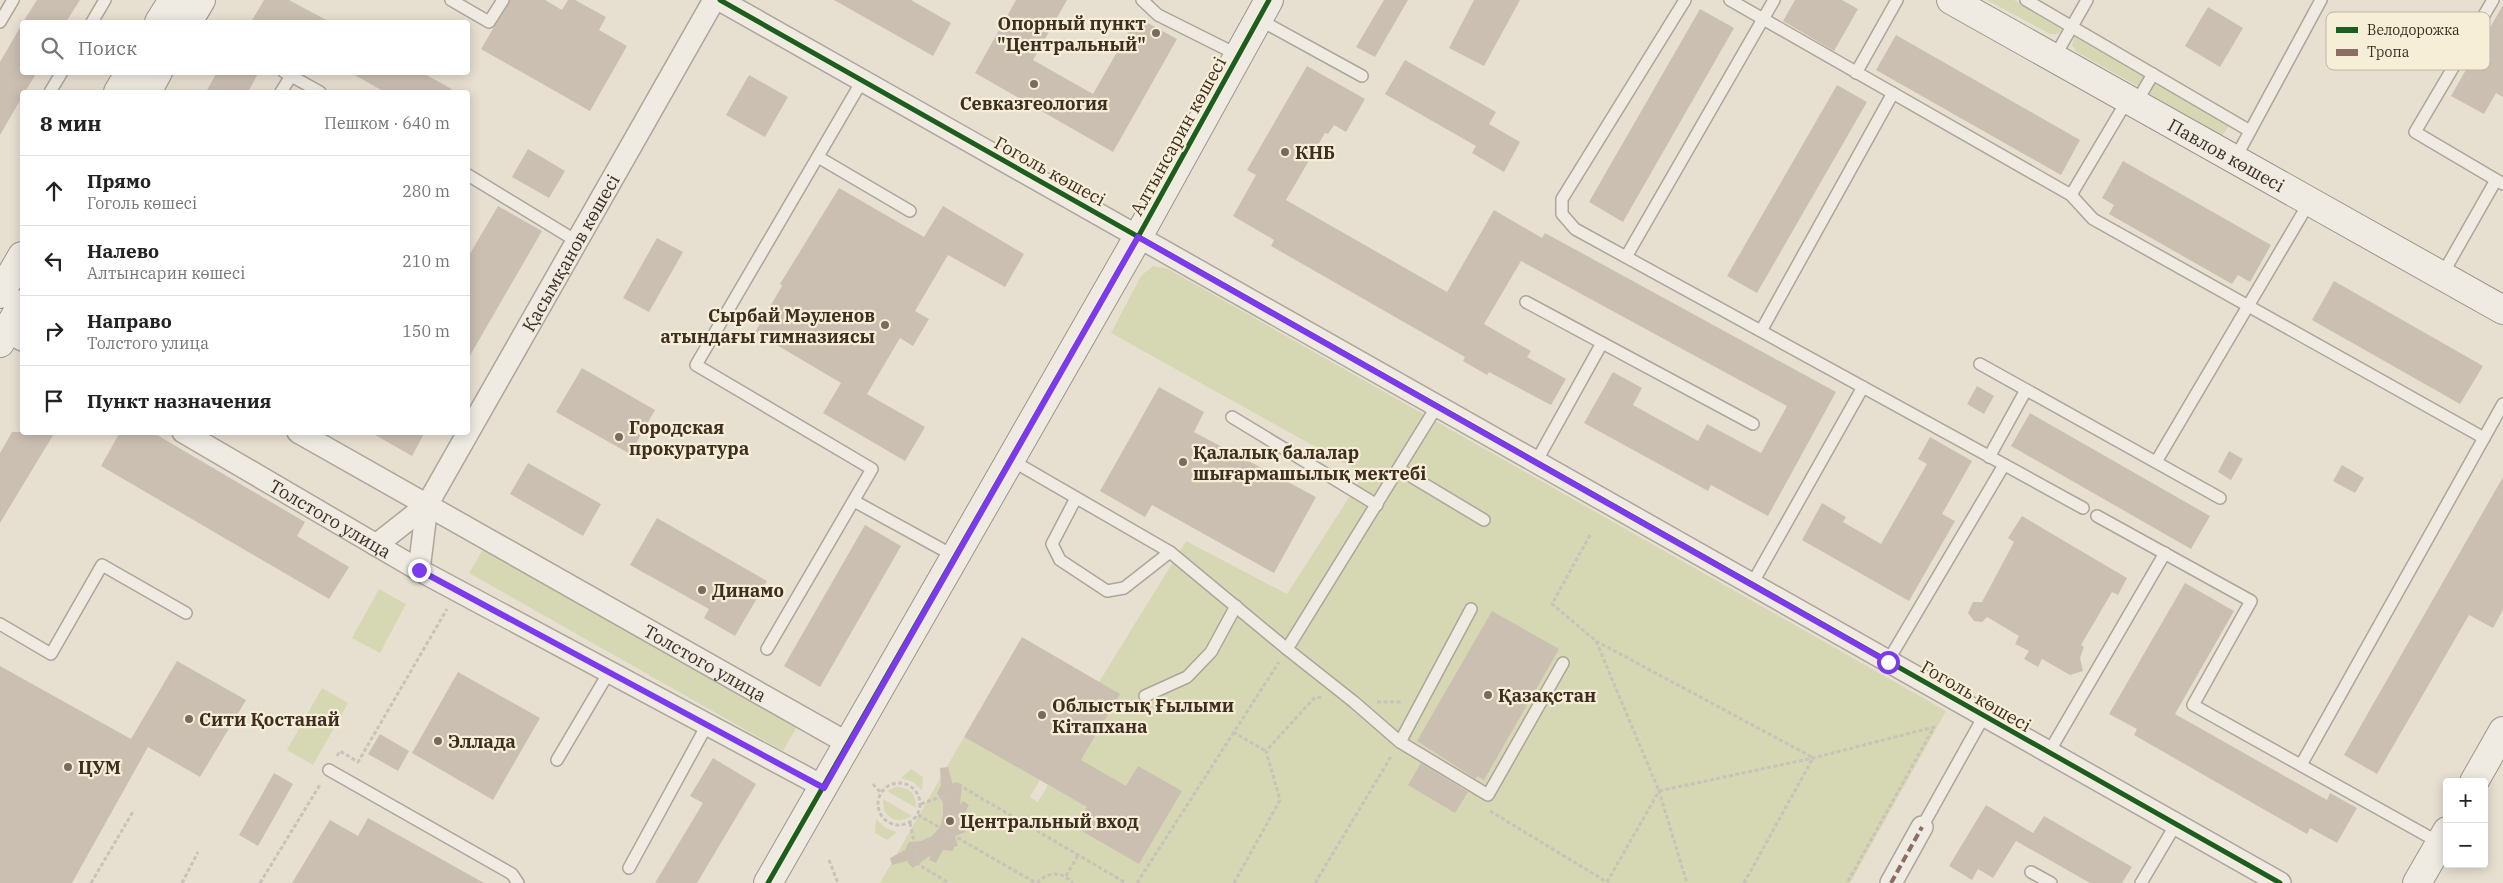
<!DOCTYPE html>
<html lang="ru">
<head>
<meta charset="utf-8">
<style>
  :root { --surface:#fff; --page:#f6f6f6; --text:#222; --muted:#767676; --line:#e0e0e0 }
  body { margin:0; font-family:"IBM Plex Serif",serif; background:var(--page); color:var(--text) }
  .controls { position:absolute; right:15px; bottom:15px; display:grid; overflow:hidden; border-radius:5px; box-shadow:0 2px 12px #0003 }
  .controls button { width:45px; height:45px; display:grid; place-items:center; padding:0; border:0; border-bottom:1px solid var(--line); background:var(--surface); color:var(--text); font:25px sans-serif }
  .stop { position:absolute; width:15px; height:15px; margin:-11px; border:4px solid #7c3aed; border-radius:50%; background:#fff }
  .stop.end { background:#7c3aed; border-color:#fff; box-shadow:0 1px 5px #0008 }
  .list { margin:0; padding:0; list-style:none }
  h2 { display:flex; justify-content:space-between; align-items:center; height:65px; margin:0; padding:0 20px; font-size:21px }
  h2 small { font-size:16px; font-weight:400; color:var(--muted) }
  .list li { display:grid; grid-template-columns:32px 1fr auto; gap:15px; align-items:center; box-sizing:border-box; height:70px; padding:0 20px; border-top:1px solid var(--line) }
  .list b { display:block; font-size:19px; white-space:nowrap }
  .list p { margin:0; font-size:16px; white-space:nowrap; color:var(--muted) }
  .list em { font-size:16px; font-style:normal; color:var(--muted) }
  .icon { flex:none; width:28px; height:28px; fill:none; stroke:currentColor; stroke-width:2; stroke-linecap:round; stroke-linejoin:round }
  .map { position:relative; flex:none; width:2503px; height:883px; overflow:hidden }
  .search { position:absolute; background:var(--surface); box-shadow:0 2px 12px #0003; left:20px; top:20px; width:450px; height:55px; display:flex; align-items:center; gap:12px; box-sizing:border-box; padding:0 18px; border-radius:5px; color:var(--muted); font-size:19px }
  .panel { position:absolute; background:var(--surface); box-shadow:0 2px 12px #0003; left:20px; top:90px; width:450px; height:345px; border-radius:5px }
  .map>svg:first-child { display:block }
  .green { fill:#d6d7b3 }
  .building { fill:#cbbfb2 }
  .lines { fill:none; stroke-linecap:round; stroke-linejoin:round }
  .lane-casing { stroke:#ada599; stroke-width:14 }
  .street-casing { stroke:#ada599; stroke-width:24 }
  .secondary-casing { stroke:#9c958a; stroke-width:30 }
  .path { stroke:#c8c2b9; stroke-width:3; stroke-dasharray:4 2.5; stroke-linecap:butt }
  .lane { stroke:#efebe3; stroke-width:11 }
  .street { stroke:#efebe3; stroke-width:21 }
  .secondary { stroke:#efebe3; stroke-width:28 }
  .quiet { stroke:#8d6e63; stroke-width:4; stroke-dasharray:8 4; stroke-linecap:butt }
  .cycleway-casing { stroke:#f7eed8; stroke-width:8 }
  .cycleway { stroke:#1b5e20; stroke-width:5 }
  .route { stroke:#7c3aed; stroke-width:6 }
  .poi-dot { fill:#786c5e; stroke:#f7eed8; stroke-width:2 }
  .labels { text-anchor:middle; dominant-baseline:central; stroke-width:4.5; stroke-linejoin:round; paint-order:stroke }
  .poi-label { font-size:18px; font-weight:bold; fill:#3d2e20; stroke:#f7eed8; text-anchor:start }
  .street-label { font-size:18px; fill:#3d2e20; stroke:#f7eed8 }
  .key { fill:#f7eed8; stroke:#bfb4a1; stroke-width:1 }
  .key-label { font-size:14px; fill:#3d2e20 }
</style>
</head>
<body>
<div class="map">
<svg width="2503" height="883" viewBox="0 0 2503 883">
  <rect width="100%" height="100%" fill="#e7e0d1"/>
  <g class="green">
    <polygon points="1987,0 2014,0 2063,28 2058,34 2050,34"/>
    <polygon points="2075,34 2147,76 2141,88 2077,52 2072,45"/>
    <polygon points="2154,78 2230,124 2222,136 2146,92"/>
    <polygon points="1153,266 1168,269 1946,711 1850,883 880,883 964,737 1040,780 1030,797 1038,802 1048,785 1062,793 1119,694 1099,682 1186,541 1287,594 1364,474 1111,333 1141,276"/>
    <polygon points="485,546 798,725 783,751 469,573"/>
    <polygon points="379,589 406,604 380,653 352,638"/>
    <polygon points="322,688 348,703 313,765 287,750"/>
    <polygon points="911,769 923,777 922,790 913,782 901,778"/>
    <path d="M895,787C910,787 916,793 916,808L887,791Z"/>
    <path d="M883,799L912,816C896,825 882,818 883,799Z"/>
    <polygon points="876,819 886,828 897,832 887,840 875,833"/>
  </g>
  <g class="building">
    <polygon points="37,0 80,0 66,22 23,22"/>
    <polygon points="264,0 289,0 330,22 251,22"/>
    <polygon points="510,0 545,0 562,10 568,0 575,0 606,17 599,30 627,46 590,111 481,49"/>
    <polygon points="834,0 911,0 951,23 933,56"/>
    <polygon points="1016,0 1067,0 1033,60 1093,94 1137,17 1177,39 1113,152 975,73"/>
    <polygon points="1384,0 1408,0 1375,57 1356,47"/>
    <polygon points="1474,0 1520,0 1484,66 1449,48"/>
    <polygon points="1795,0 1842,0 1858,9 1834,51 1783,21"/>
    <polygon points="2503,5 2503,97 2496,93 2484,114 2451,96"/>
    <polygon points="2208,7 2243,28 2220,67 2185,46"/>
    <polygon points="1700,9 1734,28 1623,222 1589,202"/>
    <polygon points="22,24 22,72 37,72 25,92 22,92 22,97 0,135 0,62"/>
    <polygon points="1896,35 2080,140 2061,175 1876,70"/>
    <polygon points="1405,60 1496,112 1489,124 1520,142 1504,172 1472,153 1476,146 1385,94"/>
    <polygon points="1307,66 1365,99 1346,132 1334,125 1328,134 1325,133 1286,200 1447,292 1494,210 1542,238 1545,233 1836,392 1768,516 1711,485 1708,491 1584,423 1613,372 1642,388 1633,405 1698,441 1707,424 1761,453 1787,406 1521,261 1484,324 1531,351 1527,357 1566,379 1551,405 1489,372 1487,375 1463,361 1465,357 1271,246 1274,240 1233,216 1256,175 1247,170"/>
    <polygon points="217,72 259,72 248,92 206,92"/>
    <polygon points="349,72 421,72 457,92 385,92"/>
    <polygon points="749,75 788,97 765,137 726,115"/>
    <polygon points="1837,85 1867,102 1757,293 1727,276"/>
    <polygon points="528,149 565,171 549,198 512,177"/>
    <polygon points="2123,161 2271,245 2250,282 2238,275 2232,284 2109,214 2114,205 2102,198"/>
    <polygon points="839,188 924,237 943,206 1024,254 1005,287 948,255 915,311 929,319 913,346 900,338 867,394 925,427 905,461 823,413 841,383 755,332 782,286 780,284"/>
    <polygon points="498,206 542,231 468,359 468,257"/>
    <polygon points="657,238 683,252 649,312 623,298"/>
    <polygon points="2334,281 2483,366 2460,404 2312,320"/>
    <polygon points="582,368 655,410 630,454 556,412"/>
    <polygon points="1977,386 1994,396 1984,414 1967,404"/>
    <polygon points="1159,387 1204,412 1194,432 1316,497 1274,573 1152,505 1145,517 1100,491"/>
    <polygon points="2030,413 2210,516 2191,549 2011,446"/>
    <polygon points="12,432 55,432 0,523 0,453"/>
    <polygon points="120,432 152,432 305,522 297,536 349,567 329,599 101,466"/>
    <polygon points="370,432 425,432 412,456"/>
    <polygon points="1930,437 1972,461 1942,514 1955,521 1909,601 1802,540 1822,503 1846,517 1843,522 1881,544 1927,464 1918,459"/>
    <polygon points="2229,451 2243,459 2231,480 2218,472"/>
    <polygon points="528,463 601,504 583,536 510,494"/>
    <polygon points="2342,465 2364,478 2355,493 2333,481"/>
    <polygon points="2503,477 2503,610 2493,628 2469,615 2377,774 2344,755"/>
    <polygon points="2022,516 2127,578 2118,595 2112,592 2081,645 2084,647 2080,658 2083,671 2070,675 2042,659 2038,667 2024,659 2029,651 2015,644 2019,636 1987,617 1982,622 1974,621 1968,613 1973,602 1982,602 2014,542 2008,538"/>
    <polygon points="657,518 767,581 735,636 704,618 709,609 630,565"/>
    <polygon points="865,525 901,546 820,687 784,666"/>
    <polygon points="2185,583 2234,611 2175,714 2327,800 2330,793 2357,808 2337,843 2310,828 2307,834 2134,735 2137,729 2109,714"/>
    <polygon points="1492,611 1559,649 1484,780 1477,776 1476,779 1417,741"/>
    <polygon points="1022,637 1120,694 1081,760 1126,786 1138,766 1182,791 1139,864 1075,827 1087,807 964,737"/>
    <polygon points="177,661 246,700 200,777 148,747 72,883 0,883 0,666 131,739"/>
    <polygon points="458,672 540,718 493,800 412,753"/>
    <polygon points="380,734 409,751 398,771 368,754"/>
    <polygon points="713,758 756,784 697,883 655,883 703,803 690,796"/>
    <polygon points="1421,763 1468,792 1455,813 1408,785"/>
    <polygon points="948,767 953,785 954,782 962,784 960,805 963,801 969,805 962,818 968,827 965,829 966,832 955,836 958,846 954,847 953,851 943,850 936,863 929,860 931,855 913,868 907,862 910,860 892,865 890,858 905,850 909,842 921,841 932,836 940,827 943,815 943,803 937,793 941,785 940,768"/>
    <polygon points="274,773 293,784 258,846 239,835"/>
    <polygon points="1986,805 2033,833 2044,816 2132,867 2122,883 2090,883 2016,841 1993,878 1978,869 1972,880 1949,866"/>
    <polygon points="368,818 484,883 292,883 330,820 358,836"/>
  </g>
  <g class="lines">
    <g class="lane-casing">
      <g id="lane">
        <polyline points="451,0 489,22 503,0"/>
        <polyline points="1142,0 1158,15 1238,55"/>
        <polyline points="1685,0 1562,199 1562,214 1575,229 2083,508"/>
        <polyline points="1730,0 2071,195 2093,219 2484,438"/>
        <polyline points="2026,0 2250,131"/>
        <polyline points="2493,0 2415,132 2503,184"/>
        <polyline points="1258,19 1362,76"/>
        <polyline points="0,22 13,0"/>
        <polyline points="92,22 105,0"/>
        <polyline points="2054,58 2087,0"/>
        <polyline points="284,72 320,92"/>
        <polyline points="1856,73 1897,0"/>
        <polyline points="50,92 62,72"/>
        <polyline points="281,92 291,76"/>
        <polyline points="2136,103 2153,74"/>
        <polyline points="818,157 910,211"/>
        <polyline points="2235,159 2321,0"/>
        <polyline points="468,175 578,242"/>
        <polyline points="2071,195 2128,99"/>
        <polyline points="1626,257 1774,0"/>
        <polyline points="2442,275 2496,180"/>
        <polyline points="1526,302 1753,424"/>
        <polyline points="1761,331 1893,93"/>
        <polyline points="1980,364 2220,498"/>
        <polyline points="1437,406 1287,649 1354,702 1400,742 1488,795 1563,663"/>
        <polyline points="1232,417 1377,505"/>
        <polyline points="1989,457 2026,390"/>
        <polyline points="1011,460 1170,552 1287,649"/>
        <polyline points="1536,462 1602,343"/>
        <polyline points="2156,462 2310,201"/>
        <polyline points="1399,469 1484,520"/>
        <polyline points="1076,498 1052,544 1060,560 1107,591 1124,588 1170,552"/>
        <polyline points="854,501 956,557"/>
        <polyline points="2097,516 2251,601 2193,705 2440,843"/>
        <polyline points="1752,584 1863,387"/>
        <polyline points="0,624 51,654 102,565 186,613"/>
        <polyline points="767,649 872,469 696,365 862,81"/>
        <polyline points="1888,661 2004,465"/>
        <polyline points="1145,696 1187,677 1211,652 1236,606"/>
        <polyline points="1400,742 1471,609"/>
        <polyline points="2049,752 2165,553"/>
        <polyline points="557,760 609,672"/>
        <polyline points="2301,765 2503,404"/>
        <polyline points="329,770 512,874 518,883"/>
        <polyline points="1922,827 1984,716"/>
        <polyline points="629,868 707,725"/>
        <polyline points="2031,872 2051,883"/>
        <polyline points="2141,883 2176,824"/>
      </g>
    </g>
    <g class="street-casing">
      <g id="street">
        <polyline points="720,0 2280,883"/>
        <polyline points="0,327 22,340"/>
        <path id="s1" d="M183,432L419,570L824,787"/>
        <path id="s2" d="M298,432L849,744"/>
        <path id="s3" d="M376,545L427,505L714,0"/>
        <polyline points="419,570 427,505"/>
        <polyline points="1891,883 1922,827"/>
      </g>
    </g>
    <g class="secondary-casing">
      <g id="secondary">
        <path id="s4" d="M1951,0L2503,310"/>
        <polyline points="159,22 173,0"/>
        <polyline points="188,22 201,0"/>
        <polyline points="118,92 130,72"/>
        <polyline points="147,92 158,72"/>
        <polyline points="0,294 22,256"/>
        <polyline points="0,343 22,304"/>
        <polyline points="2474,782 2503,731"/>
        <polyline points="768,883 1138,237 1269,0"/>
        <polyline points="2417,883 2447,831"/>
      </g>
    </g>
    <g class="path">
      <polyline points="1590,535 1552,604 1596,641 1659,791 1813,758 1934,727 1847,883"/>
      <polyline points="1596,641 1812,757"/>
      <polyline points="1377,702 1403,702"/>
      <polyline points="1233,732 1266,751"/>
      <polyline points="337,756 340,751 358,762 447,609"/>
      <circle cx="899" cy="804" r="21"/>
      <polyline points="873,784 881,793"/>
      <polyline points="921,804 964,788 1126,883"/>
      <polyline points="1490,811 1607,882"/>
      <polyline points="918,815 1036,883"/>
      <polyline points="910,823 919,865 949,883"/>
      <polyline points="829,860 838,883"/>
      <polyline points="1066,876 1078,855"/>
      <polyline points="1607,882 1659,791 1687,883"/>
      <polyline points="91,883 134,810"/>
      <polyline points="182,883 198,852"/>
      <polyline points="260,883 321,783"/>
      <path d="M1037,883C1049,871 1061,871 1073,883"/>
      <polyline points="1137,883 1279,662"/>
      <polyline points="1234,883 1280,800 1266,751 1315,697 1323,698"/>
      <polyline points="1315,883 1392,755"/>
      <polyline points="1744,883 1813,758"/>
    </g>
    <use href="#lane" class="lane"/>
    <use href="#street" class="street"/>
    <use href="#secondary" class="secondary"/>
    <polyline class="quiet" points="1891,883 1922,827"/>
    <g class="cycleway-casing">
      <g id="cycleway">
        <polyline points="720,0 2280,883"/>
        <polyline points="768,883 1138,237 1269,0"/>
      </g>
    </g>
    <use href="#cycleway" class="cycleway"/>
  </g>
  <g class="lines">
    <polyline class="route" points="419,570 824,788 1138,237 1888,662"/>
  </g>
  <g class="poi-dot">
    <circle cx="1156" cy="33" r="5"/>
    <circle cx="1034" cy="84" r="5"/>
    <circle cx="1285" cy="152" r="5"/>
    <circle cx="885" cy="325" r="5"/>
    <circle cx="619" cy="437" r="5"/>
    <circle cx="1183" cy="462" r="5"/>
    <circle cx="702" cy="590" r="5"/>
    <circle cx="1488" cy="695" r="5"/>
    <circle cx="1042" cy="715" r="5"/>
    <circle cx="189" cy="719" r="5"/>
    <circle cx="438" cy="741" r="5"/>
    <circle cx="68" cy="767" r="5"/>
    <circle cx="950" cy="821" r="5"/>
  </g>
  <g class="labels">
    <g class="poi-label">
      <text x="1146" y="23" text-anchor="end">Опорный пункт<tspan x="1146" dy="21">"Центральный"</tspan></text>
      <text x="1034" y="103" text-anchor="middle">Севказгеология</text>
      <text x="1295" y="152">КНБ</text>
      <text x="875" y="315" text-anchor="end">Сырбай Мәуленов<tspan x="875" dy="21">атындағы гимназиясы</tspan></text>
      <text x="629" y="427">Городская<tspan x="629" dy="21">прокуратура</tspan></text>
      <text x="1193" y="452">Қалалық балалар<tspan x="1193" dy="21">шығармашылық мектебі</tspan></text>
      <text x="712" y="590">Динамо</text>
      <text x="1498" y="695">Қазақстан</text>
      <text x="1052" y="705">Облыстық Ғылыми<tspan x="1052" dy="21">Кітапхана</tspan></text>
      <text x="199" y="719">Сити Қостанай</text>
      <text x="448" y="741">Эллада</text>
      <text x="78" y="767">ЦУМ</text>
      <text x="960" y="821">Центральный вход</text>
    </g>
    <g class="street-label">
      <text transform="translate(1178 136) rotate(-61)">Алтынсарин көшесі</text>
      <text stroke="none"><textPath href="#s4" startOffset="316">Павлов көшесі</textPath></text>
      <text transform="translate(1050 171) rotate(29)">Гоголь көшесі</text>
      <text stroke="none"><textPath href="#s3" startOffset="355">Қасымқанов көшесі</textPath></text>
      <text stroke="none"><textPath href="#s1" startOffset="171">Толстого улица</textPath></text>
      <text stroke="none"><textPath href="#s2" startOffset="468">Толстого улица</textPath></text>
      <text transform="translate(1976 696) rotate(30)">Гоголь көшесі</text>
    </g>
  </g>
  <rect x="2326" y="12" width="164" height="58" rx="8" class="key"/>
  <rect x="2336" y="27" width="22" height="6" fill="#1b5e20"/>
  <rect x="2336" y="49" width="22" height="7" fill="#8d6e63"/>
  <g class="key-label">
    <text x="2367" y="35">Велодорожка</text>
    <text x="2367" y="57">Тропа</text>
  </g>
</svg>
<div class="controls">
<button>+</button>
<button>−</button>
</div>
<div class="stop" style="left:1888px;top:662px"></div>
<div class="stop end" style="left:419px;top:570px"></div>
<div class="search"><svg class="icon" aria-label="search" viewBox="0 0 24 24"><circle cx="10" cy="10" r="6"/><path d="M15 15l6 6"/></svg>Поиск</div>
<section class="panel">
<h2>8 мин<small>Пешком · 640 m</small></h2>
<ul class="list">
<li><svg class="icon" aria-label="ahead" viewBox="0 0 24 24"><path d="M12 20V5M6 11l6-6 6 6"/></svg><div><b>Прямо</b><p>Гоголь көшесі</p></div><em>280 m</em></li>
<li><svg class="icon" aria-label="left" viewBox="0 0 24 24"><path d="M17 20v-9H6M10 6l-5 5 5 5"/></svg><div><b>Налево</b><p>Алтынсарин көшесі</p></div><em>210 m</em></li>
<li><svg class="icon" aria-label="right" viewBox="0 0 24 24"><path d="M7 20v-9h11M14 6l5 5-5 5"/></svg><div><b>Направо</b><p>Толстого улица</p></div><em>150 m</em></li>
<li><svg class="icon" aria-label="arrive" viewBox="0 0 24 24"><path d="M6 21V4h12l-3 4 3 4H6"/></svg><div><b>Пункт назначения</b></div></li>
</ul>
</section>
</div>
</body>
</html>
